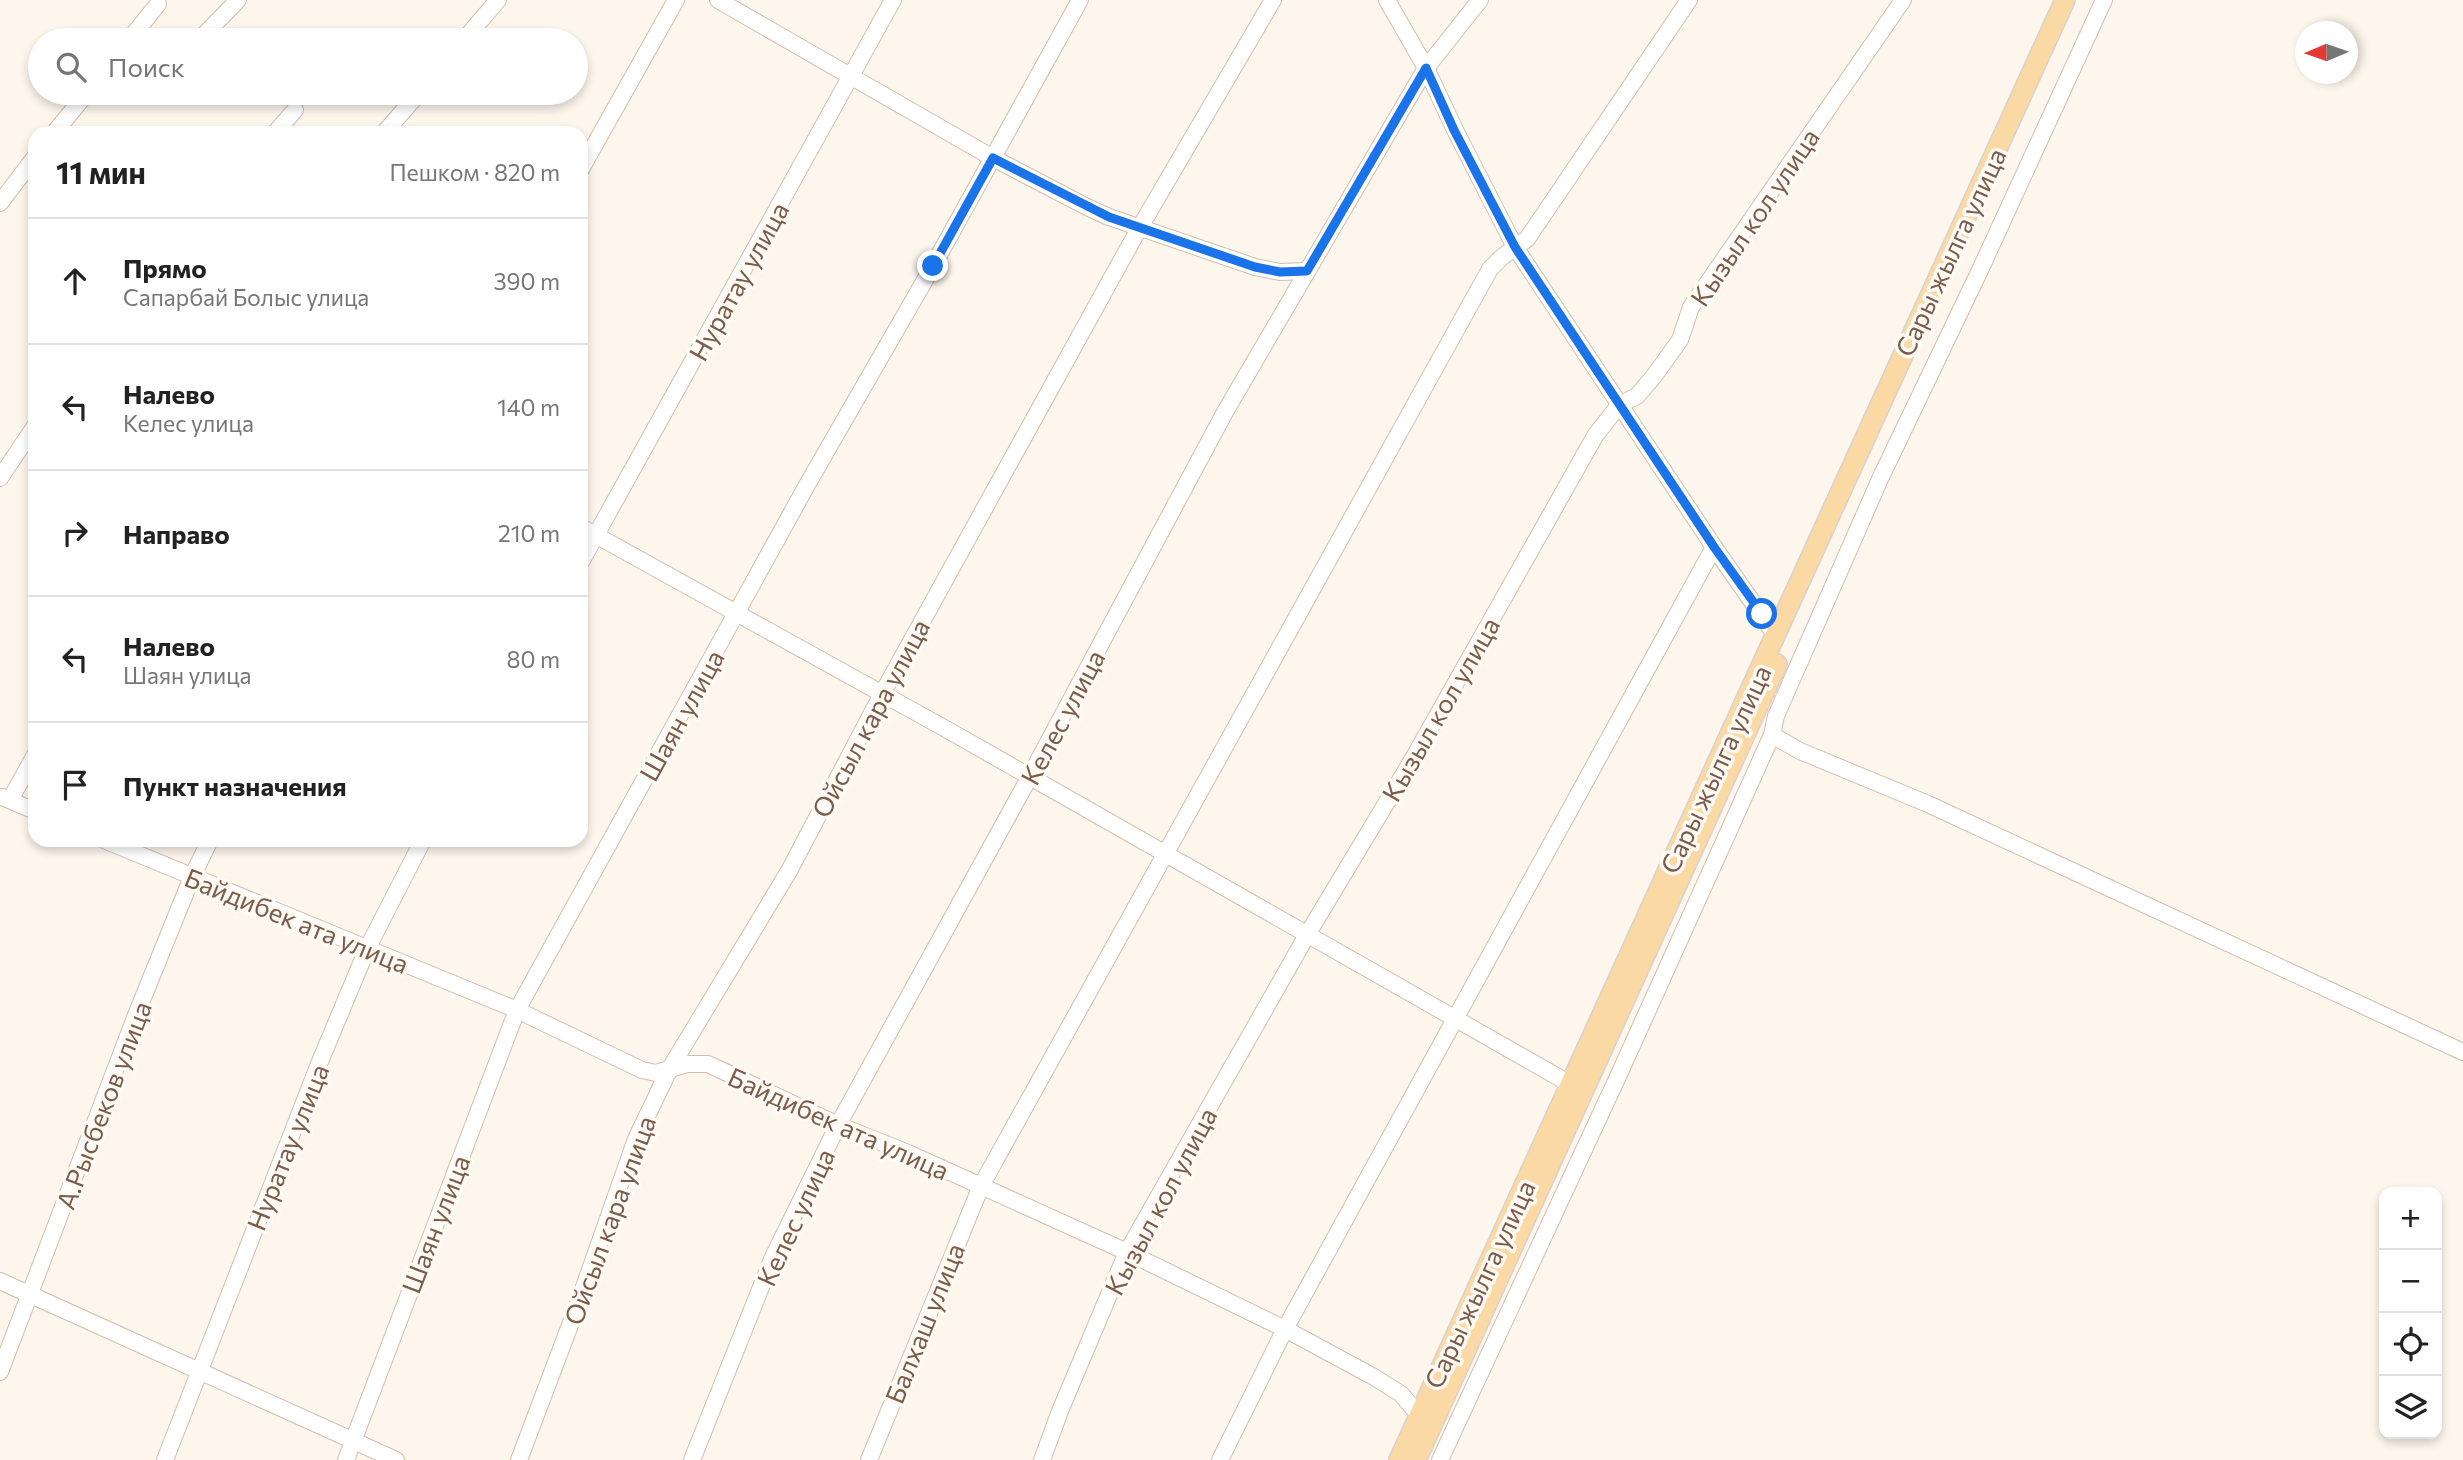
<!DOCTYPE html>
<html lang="ru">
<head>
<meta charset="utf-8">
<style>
  :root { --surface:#fff; --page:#f2f2f2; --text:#222; --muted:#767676; --line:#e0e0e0 }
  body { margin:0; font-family:Commissioner,sans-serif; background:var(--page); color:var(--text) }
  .controls { position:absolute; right:21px; bottom:21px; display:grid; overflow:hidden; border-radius:14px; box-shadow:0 4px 10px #0003 }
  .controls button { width:63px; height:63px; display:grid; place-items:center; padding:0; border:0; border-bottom:2px solid var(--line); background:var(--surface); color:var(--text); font:35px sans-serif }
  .compass { position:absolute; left:2295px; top:21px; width:63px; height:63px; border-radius:50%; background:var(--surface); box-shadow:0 4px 10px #0003; rotate:268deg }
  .stop { position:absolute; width:21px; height:21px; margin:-16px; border:5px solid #1a73e8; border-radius:50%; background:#fff }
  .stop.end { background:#1a73e8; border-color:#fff; box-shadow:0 2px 7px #0008 }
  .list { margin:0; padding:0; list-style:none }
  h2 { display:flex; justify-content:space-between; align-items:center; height:91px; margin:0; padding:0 28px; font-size:30px }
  h2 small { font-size:23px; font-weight:400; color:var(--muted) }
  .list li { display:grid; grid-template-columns:46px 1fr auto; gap:21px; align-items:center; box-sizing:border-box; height:126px; padding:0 28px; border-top:2px solid var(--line) }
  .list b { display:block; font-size:26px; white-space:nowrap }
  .list p { margin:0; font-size:23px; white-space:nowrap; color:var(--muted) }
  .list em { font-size:23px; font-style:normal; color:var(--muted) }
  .icon { flex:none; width:38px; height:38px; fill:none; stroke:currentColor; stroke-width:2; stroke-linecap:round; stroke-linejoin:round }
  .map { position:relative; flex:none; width:2463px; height:1460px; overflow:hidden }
  .search { position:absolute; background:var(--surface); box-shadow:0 4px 10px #0003; left:28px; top:28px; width:560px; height:77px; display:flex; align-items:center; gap:18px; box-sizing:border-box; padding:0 24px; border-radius:38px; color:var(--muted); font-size:26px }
  .panel { position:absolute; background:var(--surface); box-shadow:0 4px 10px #0003; left:28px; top:126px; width:560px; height:721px; border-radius:21px }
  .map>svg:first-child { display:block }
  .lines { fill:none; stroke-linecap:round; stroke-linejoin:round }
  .minor-casing { stroke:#d1beb0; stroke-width:18 }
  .major-casing { stroke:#dad1cd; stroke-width:22 }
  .minor { stroke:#fff; stroke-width:16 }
  .major { stroke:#fbd9a5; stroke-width:19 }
  .route { stroke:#1a73e8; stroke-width:9 }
  .labels { text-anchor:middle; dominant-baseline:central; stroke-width:7; stroke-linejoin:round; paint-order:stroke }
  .street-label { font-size:26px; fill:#7a5c4d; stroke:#fffaf3 }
</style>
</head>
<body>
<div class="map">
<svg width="2463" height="1460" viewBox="0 0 2463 1460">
  <rect width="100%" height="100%" fill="#fdf6ec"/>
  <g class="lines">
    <g class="minor-casing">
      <g id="minor">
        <polyline points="718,0 993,158 1089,208 1109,217 1255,267 1280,272 1307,271"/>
        <polyline points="1387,0 1426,68 1455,130 1515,247 1714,547 1776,636"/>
        <polyline points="203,36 238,0"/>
        <polyline points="129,40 158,4"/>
        <polyline points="464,40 498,0"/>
        <polyline points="54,133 87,93"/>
        <polyline points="275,133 295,110"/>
        <polyline points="384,133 419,93"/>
        <polyline points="581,169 676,0"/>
        <polyline points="0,203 35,157"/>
        <polyline points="0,478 35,426"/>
        <polyline points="581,527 946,729 1579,1089"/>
        <polyline points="581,562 893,0"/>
        <polyline points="1772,735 1800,751 1928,804 2463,1052"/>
        <polyline points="2,797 35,811"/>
        <polyline points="10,800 35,755"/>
        <polyline points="104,840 517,1010 642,1070 656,1073 687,1064 708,1064 838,1125 908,1153 1127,1252 1285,1329 1374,1377 1401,1394 1425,1422"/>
        <polyline points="0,1281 396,1460"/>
        <polyline points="0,1372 136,1015 192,877 210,840"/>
        <polyline points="165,1460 319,1064 367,949 423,840"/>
        <polyline points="346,1460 517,1010 807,485 933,266 1080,0"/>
        <polyline points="519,1460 578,1304 636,1139 669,1070 789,871 882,694 1136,234 1273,0"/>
        <polyline points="692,1460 773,1257 838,1125 1029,778 1225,412 1426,68 1480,0"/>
        <polyline points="869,1460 981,1186 1490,269 1502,257 1527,239 1689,0"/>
        <polyline points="1042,1460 1060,1411 1127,1252 1307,935 1414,757 1595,436 1619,405 1637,396 1654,376 1680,340 1691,307 1903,0"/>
        <polyline points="1220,1460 1285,1329 1714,547"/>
        <polyline points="1440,1460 1621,1070 1772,735 1776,716 1880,479 1981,268 2104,0"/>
      </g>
    </g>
    <g class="major-casing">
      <g id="major">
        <polyline points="1399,1460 2065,0"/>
        <polyline points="1416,1460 1777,664"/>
      </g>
    </g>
    <use href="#minor" class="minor"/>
    <use href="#major" class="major"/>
  </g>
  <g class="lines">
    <polyline class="route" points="933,266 993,158 1109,217 1255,267 1280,272 1307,271 1426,68 1454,130 1515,247 1714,547 1762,614"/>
  </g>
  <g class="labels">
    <g class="street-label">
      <text transform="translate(1754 217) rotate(-56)">Кызыл кол улица</text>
      <text transform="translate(1950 252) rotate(-65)">Сары жылга улица</text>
      <text transform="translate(738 281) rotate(-61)">Нуратау улица</text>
      <text transform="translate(1440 709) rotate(-60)">Кызыл кол улица</text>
      <text transform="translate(681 715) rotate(-61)">Шаян улица</text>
      <text transform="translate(1062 717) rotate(-62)">Келес улица</text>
      <text transform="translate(870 718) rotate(-62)">Ойсыл кара улица</text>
      <text transform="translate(1715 769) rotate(-65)">Сары жылга улица</text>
      <text transform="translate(297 920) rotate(22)">Байдибек ата улица</text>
      <text transform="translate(103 1105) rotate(-69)">А.Рысбеков улица</text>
      <text transform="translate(839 1123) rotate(24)">Байдибек ата улица</text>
      <text transform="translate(287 1147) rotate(-68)">Нуратау улица</text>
      <text transform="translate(1160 1201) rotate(-62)">Кызыл кол улица</text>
      <text transform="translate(795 1217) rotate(-65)">Келес улица</text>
      <text transform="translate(609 1220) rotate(-70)">Ойсыл кара улица</text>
      <text transform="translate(435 1224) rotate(-69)">Шаян улица</text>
      <text transform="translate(1479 1284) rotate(-65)">Сары жылга улица</text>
      <text transform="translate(924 1323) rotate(-68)">Балхаш улица</text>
    </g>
  </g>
</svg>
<div class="controls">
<button>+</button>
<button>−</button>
<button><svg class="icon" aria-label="locate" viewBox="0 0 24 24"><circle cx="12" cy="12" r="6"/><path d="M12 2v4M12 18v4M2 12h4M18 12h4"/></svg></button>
<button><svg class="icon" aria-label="layers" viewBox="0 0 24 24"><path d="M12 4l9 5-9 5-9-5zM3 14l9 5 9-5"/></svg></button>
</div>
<svg class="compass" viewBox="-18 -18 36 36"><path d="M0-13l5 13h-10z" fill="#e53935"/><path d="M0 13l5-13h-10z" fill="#767676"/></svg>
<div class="stop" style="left:1762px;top:614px"></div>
<div class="stop end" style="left:933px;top:266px"></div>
<div class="search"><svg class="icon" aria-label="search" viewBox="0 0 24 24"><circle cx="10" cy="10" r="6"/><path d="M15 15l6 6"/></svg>Поиск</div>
<section class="panel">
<h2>11 мин<small>Пешком · 820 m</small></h2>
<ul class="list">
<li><svg class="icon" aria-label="ahead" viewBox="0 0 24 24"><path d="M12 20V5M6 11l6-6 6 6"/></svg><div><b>Прямо</b><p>Сапарбай Болыс улица</p></div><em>390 m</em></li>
<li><svg class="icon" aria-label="left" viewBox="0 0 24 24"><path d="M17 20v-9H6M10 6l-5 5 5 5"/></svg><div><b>Налево</b><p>Келес улица</p></div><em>140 m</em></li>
<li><svg class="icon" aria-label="right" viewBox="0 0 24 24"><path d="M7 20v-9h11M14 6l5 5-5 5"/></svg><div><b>Направо</b></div><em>210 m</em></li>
<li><svg class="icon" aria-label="left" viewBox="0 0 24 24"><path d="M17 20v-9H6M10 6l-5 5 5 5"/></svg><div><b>Налево</b><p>Шаян улица</p></div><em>80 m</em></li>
<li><svg class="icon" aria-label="arrive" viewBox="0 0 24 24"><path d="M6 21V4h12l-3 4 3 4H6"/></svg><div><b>Пункт назначения</b></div></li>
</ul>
</section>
</div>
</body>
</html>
